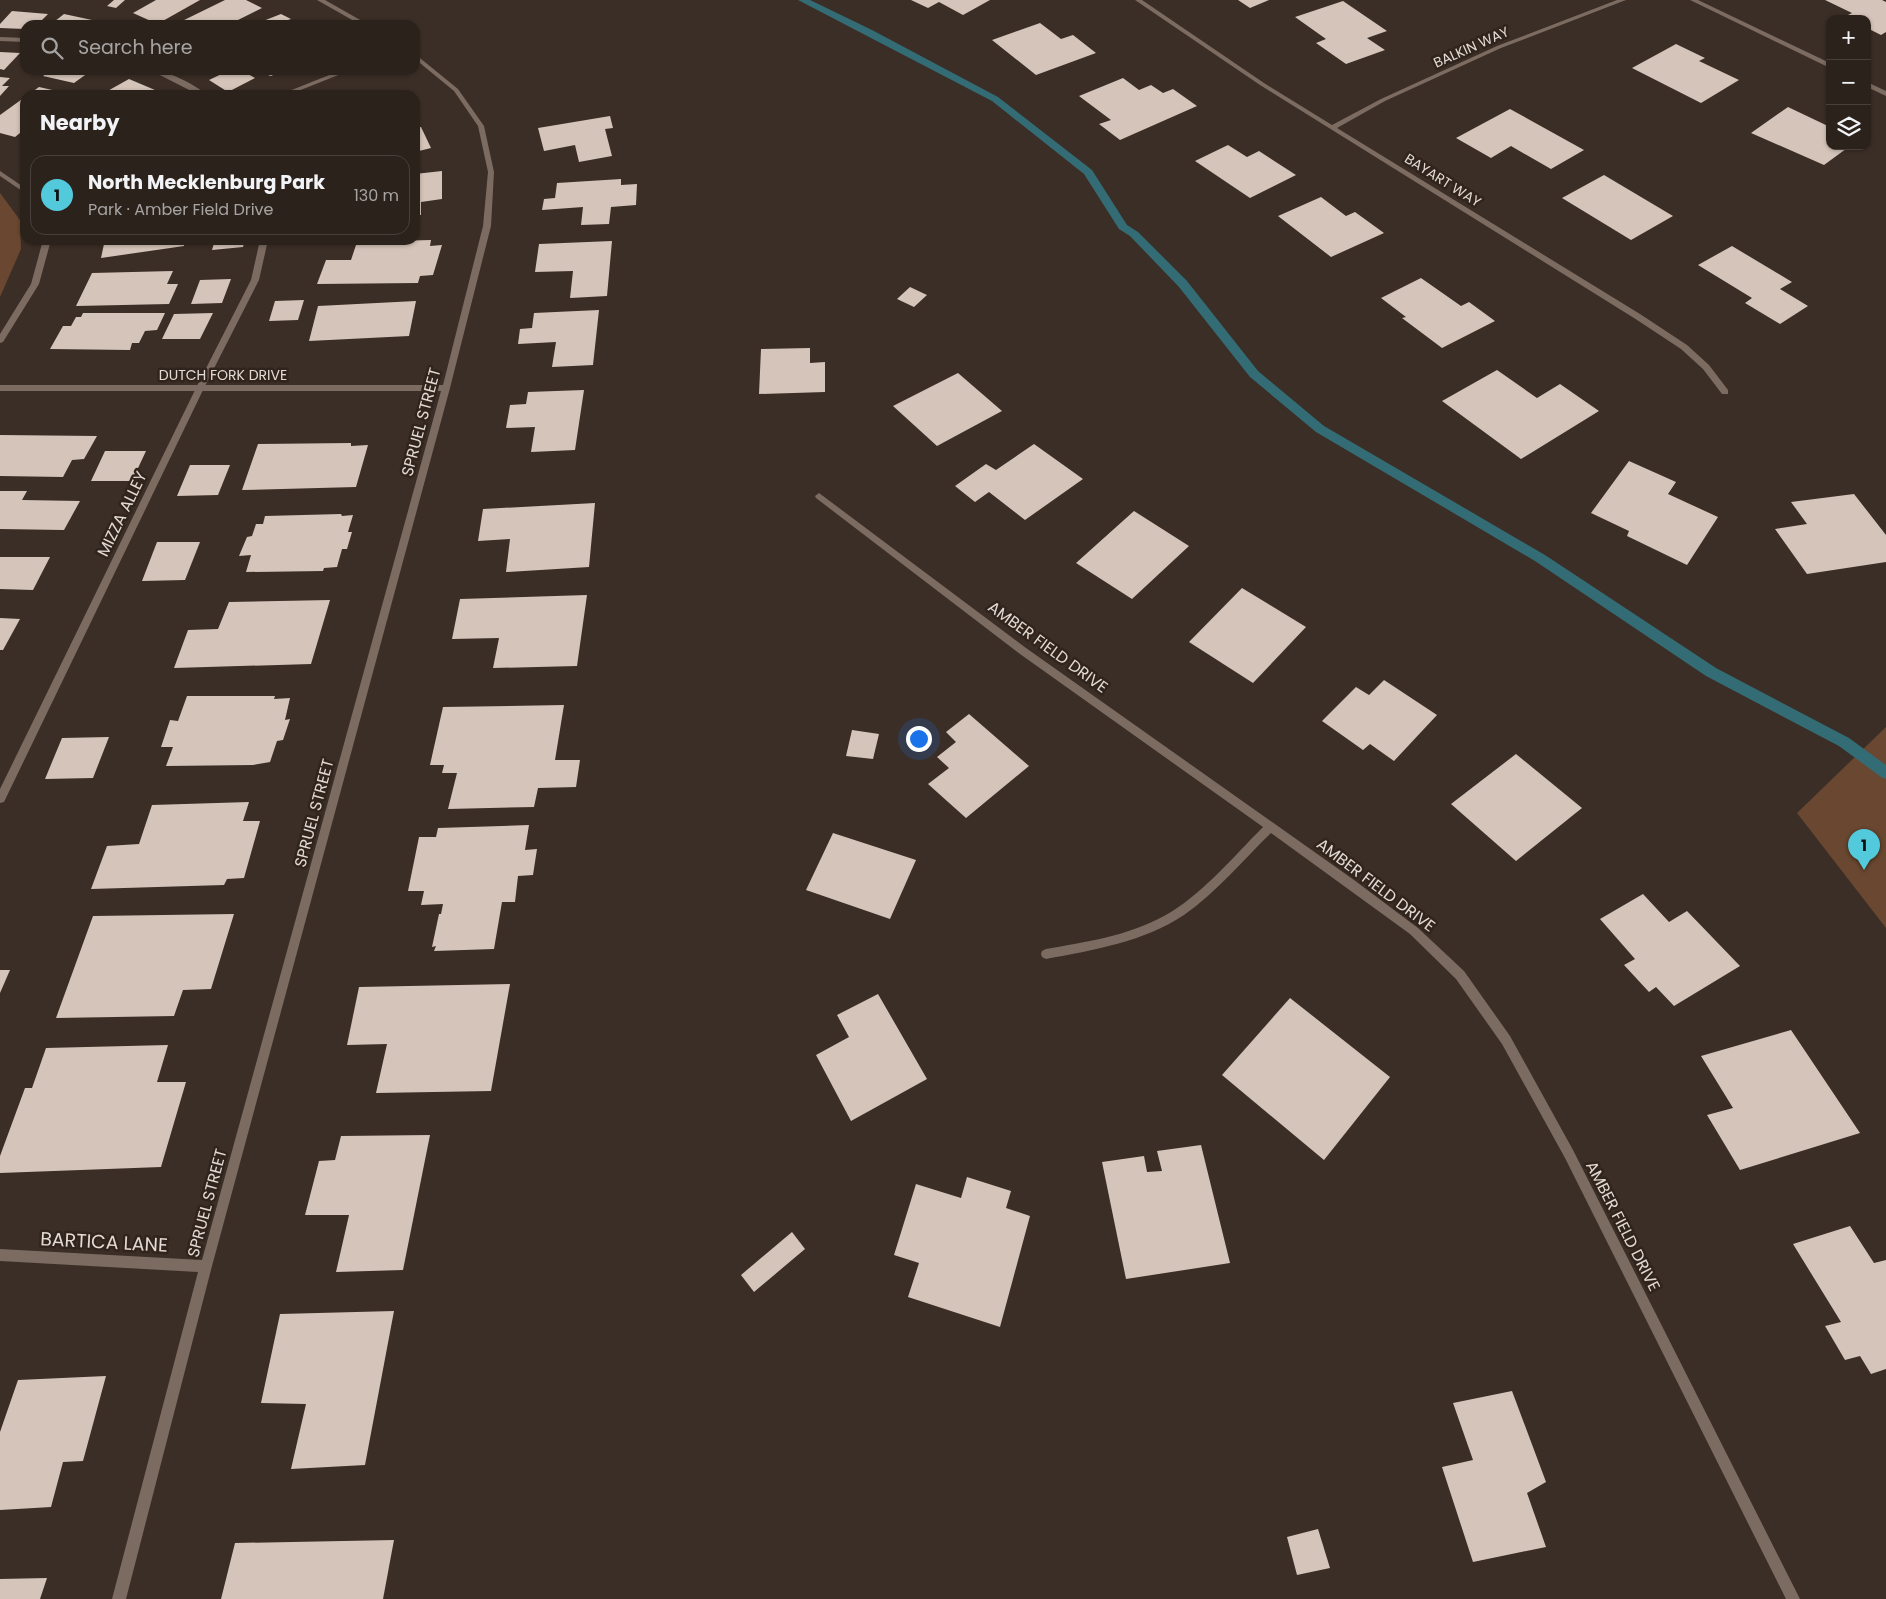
<!DOCTYPE html>
<html lang="en">
<head>
<meta charset="utf-8">
<style>
  :root { --surface:#2c221c; --page:#382f29; --text:#f1f3f6; --muted:#a6a4a3; --line:#483f3b; --accent:#53cadc }
  body { margin:0; font-family:Poppins,sans-serif; background:var(--page); color:var(--text) }
  .controls { position:absolute; right:15px; top:15px; display:grid; overflow:hidden; border-radius:10px; box-shadow:0 1px 4px #0004 }
  .controls button { width:45px; height:45px; display:grid; place-items:center; padding:0; border:0; border-bottom:1px solid var(--line); background:var(--surface); color:var(--text); font:25px sans-serif }
  .you { position:absolute; left:918px; top:738px; width:18px; height:18px; margin:-12px; border:4px solid #fff; border-radius:50%; background:#1a73e8; box-shadow:0 0 0 8px #1a73e833 }
  .badge { display:grid; place-items:center; width:32px; height:32px; border-radius:50%; background:var(--accent); color:#111; font-size:16px; font-weight:700 }
  .pin { position:absolute; translate:-50% -41px; filter:drop-shadow(0 1px 2px #0008) }
  .pin::after { content:''; position:absolute; top:26px; width:18px; height:15px; background:inherit; clip-path:polygon(0 0,100% 0,50% 100%) }
  .list { margin:0; padding:0; list-style:none }
  h2 { display:flex; justify-content:space-between; align-items:center; height:65px; margin:0; padding:0 20px; font-size:21px }
  h2 small { font-size:16px; font-weight:400; color:var(--muted) }
  .list li { display:grid; grid-template-columns:32px 1fr auto; gap:15px; align-items:center; box-sizing:border-box; height:80px; margin:0 10px 10px; padding:0 10px; border:1px solid var(--line); border-radius:15px }
  .list b { display:block; font-size:19px; white-space:nowrap }
  .list p { margin:0; font-size:16px; white-space:nowrap; color:var(--muted) }
  .list em { font-size:16px; font-style:normal; color:var(--muted) }
  .icon { flex:none; width:28px; height:28px; fill:none; stroke:currentColor; stroke-width:2; stroke-linecap:round; stroke-linejoin:round }
  .map { position:relative; flex:none; width:1886px; height:1599px; overflow:hidden }
  .search { position:absolute; background:var(--surface); box-shadow:0 1px 4px #0004; left:20px; top:20px; width:400px; height:55px; display:flex; align-items:center; gap:12px; box-sizing:border-box; padding:0 18px; border-radius:15px; color:var(--muted); font-size:19px }
  .panel { position:absolute; background:var(--surface); box-shadow:0 1px 4px #0004; left:20px; top:90px; width:400px; height:155px; border-radius:15px }
  .map>svg:first-child { display:block }
  .green { fill:#6a4730 }
  .lines { fill:none; stroke-linecap:round; stroke-linejoin:round }
  .stream { fill:#336c75; fill-rule:evenodd }
  .building { fill:#d5c4b9 }
  .service { fill:#7c6b60; fill-rule:evenodd }
  .minor { fill:#7c6b60; fill-rule:evenodd }
  .labels { text-anchor:middle; dominant-baseline:central; stroke-width:5; stroke-linejoin:round; paint-order:stroke }
  .far-street-label { font-size:14px; fill:#e2dad4; stroke:#31241c }
  .street-label { font-size:16px; fill:#e2dad4; stroke:#31241c }
  .near-street-label { font-size:19px; fill:#e2dad4; stroke:#31241c }
</style>
</head>
<body>
<div class="map">
<svg width="1886" height="1599" viewBox="0 0 1886 1599">
  <rect width="100%" height="100%" fill="#3b2e26"/>
  <g class="green">
    <polygon points="0,193 20,220 21,249 0,297"/>
    <polygon points="1886,727 1886,928 1797,813"/>
  </g>
  <g class="lines">
    <polygon class="stream" points="798,0 810,0 872,30 998,97 1092,170 1127,225 1138,232 1187,281 1258,371 1324,426 1545,555 1716,668 1849,738 1886,765 1886,779 1881,777 1839,746 1706,676 1535,561 1316,432 1250,377 1179,287 1130,236 1119,229 1084,174 992,101"/>
  </g>
  <g class="building">
    <polygon points="114,0 125,0 116,8 107,6"/>
    <polygon points="156,0 200,0 161,22 153,22 133,13"/>
    <polygon points="225,0 246,0 262,8 228,25 178,23"/>
    <polygon points="911,0 990,0 963,15 939,2 928,8"/>
    <polygon points="1238,0 1269,0 1250,8"/>
    <polygon points="1825,0 1882,0 1886,2 1886,32 1881,35 1867,28 1867,19 1848,19 1844,17 1852,13"/>
    <polygon points="1343,1 1387,31 1367,38 1385,50 1346,64 1316,43 1326,39 1295,17"/>
    <polygon points="12,11 48,14 37,25 25,25 25,29 0,28 0,24"/>
    <polygon points="64,14 92,20 85,25 50,25"/>
    <polygon points="281,14 291,19 288,20 296,25 253,25"/>
    <polygon points="1040,23 1061,39 1073,35 1096,53 1036,75 992,40"/>
    <polygon points="1676,44 1705,58 1699,61 1739,80 1701,103 1632,68"/>
    <polygon points="0,52 20,53 4,70 0,69"/>
    <polygon points="51,70 92,70 74,83 43,76"/>
    <polygon points="230,70 241,70 255,78 228,92 209,80"/>
    <polygon points="259,70 284,70 271,76 258,72"/>
    <polygon points="0,77 10,78 2,86 9,86 0,96"/>
    <polygon points="1123,78 1139,90 1151,85 1163,93 1173,89 1197,106 1120,140 1099,124 1111,120 1079,96"/>
    <polygon points="129,79 155,90 145,95 108,95 104,93"/>
    <polygon points="39,87 70,94 70,95 28,95"/>
    <polygon points="25,97 25,129 15,137 0,133 0,115"/>
    <polygon points="1788,107 1830,127 1830,146 1850,146 1824,165 1751,133"/>
    <polygon points="1510,109 1584,150 1551,169 1511,146 1491,158 1456,138"/>
    <polygon points="610,116 613,128 605,129 612,156 579,162 575,145 544,151 538,128"/>
    <polygon points="421,127 431,148 415,152 415,128"/>
    <polygon points="1228,145 1247,157 1259,151 1296,175 1250,198 1195,161"/>
    <polygon points="442,171 442,199 421,202 421,215 415,215 415,174"/>
    <polygon points="1604,175 1673,216 1631,240 1562,198"/>
    <polygon points="621,179 621,185 637,184 636,205 611,207 609,224 581,225 583,207 542,210 544,199 555,198 557,183"/>
    <polygon points="1321,197 1346,216 1355,212 1384,233 1331,257 1278,216"/>
    <polygon points="99,240 184,240 184,246 101,258 104,244 97,245"/>
    <polygon points="215,240 245,240 243,247 212,250"/>
    <polygon points="431,240 430,246 442,245 433,275 420,276 418,283 317,284 326,260 351,260 357,242"/>
    <polygon points="612,241 607,296 570,298 573,271 535,272 539,244"/>
    <polygon points="1732,246 1792,282 1780,289 1808,306 1780,324 1745,303 1752,298 1698,265"/>
    <polygon points="173,271 167,284 178,284 169,304 76,306 92,273"/>
    <polygon points="1421,278 1461,306 1469,302 1495,321 1442,348 1402,318 1406,317 1381,298"/>
    <polygon points="231,279 222,303 191,304 200,280"/>
    <polygon points="910,287 927,295 914,307 897,299"/>
    <polygon points="304,300 298,320 269,321 275,301"/>
    <polygon points="416,301 409,336 309,341 318,306"/>
    <polygon points="599,310 593,365 552,367 556,342 518,344 520,329 532,328 534,313"/>
    <polygon points="83,313 165,313 157,330 145,331 139,343 132,343 130,350 50,349 63,326 71,326 76,317 81,317"/>
    <polygon points="213,313 200,339 162,339 174,314"/>
    <polygon points="810,348 810,363 825,362 825,392 759,394 761,349"/>
    <polygon points="1497,370 1537,398 1560,384 1599,411 1521,459 1442,401"/>
    <polygon points="958,373 1002,411 937,446 893,406"/>
    <polygon points="584,390 575,450 531,452 535,427 506,428 510,405 526,404 528,392"/>
    <polygon points="0,435 97,436 84,459 72,460 63,477 0,476"/>
    <polygon points="351,443 351,446 368,445 356,487 242,490 258,444"/>
    <polygon points="1034,444 1083,479 1025,520 989,492 975,502 955,486 986,464 996,470"/>
    <polygon points="105,451 146,451 132,481 91,481"/>
    <polygon points="1629,461 1676,482 1668,494 1718,517 1687,565 1627,536 1629,531 1591,513"/>
    <polygon points="190,465 230,465 218,495 177,496"/>
    <polygon points="0,491 27,491 22,500 80,501 64,530 0,529"/>
    <polygon points="1854,494 1886,535 1886,562 1807,574 1775,529 1807,524 1791,502"/>
    <polygon points="595,503 589,567 506,572 510,539 478,541 483,509"/>
    <polygon points="1134,511 1189,546 1132,599 1076,563"/>
    <polygon points="341,514 342,516 353,515 348,532 352,532 347,549 342,549 337,567 324,568 323,571 246,572 251,555 239,556 247,537 252,536 256,524 263,524 265,516"/>
    <polygon points="157,542 200,542 185,580 142,581"/>
    <polygon points="0,557 50,557 33,590 0,589"/>
    <polygon points="1242,588 1306,627 1253,683 1189,642"/>
    <polygon points="587,595 577,666 493,668 499,638 452,639 460,599"/>
    <polygon points="330,600 311,664 174,668 188,630 218,629 229,602"/>
    <polygon points="0,618 20,619 3,650 0,650"/>
    <polygon points="1384,680 1437,715 1394,761 1370,744 1363,750 1322,721 1356,687 1369,695"/>
    <polygon points="187,696 275,696 274,699 290,698 285,720 290,719 283,740 277,741 270,762 253,765 166,766 173,747 161,747 170,720 178,721"/>
    <polygon points="564,705 555,760 580,760 576,787 538,788 534,807 448,809 457,773 442,773 444,765 430,765 443,707"/>
    <polygon points="969,714 1029,766 966,818 928,784 949,768 937,757 956,742 946,732"/>
    <polygon points="852,730 879,734 873,759 846,756"/>
    <polygon points="109,737 93,778 45,779 62,738"/>
    <polygon points="1516,754 1582,808 1516,861 1451,804"/>
    <polygon points="249,802 243,821 260,821 244,878 227,879 224,885 91,889 107,846 139,844 152,805"/>
    <polygon points="529,825 525,850 537,849 533,875 518,876 515,902 502,902 494,949 434,951 436,946 432,947 439,914 441,914 443,904 421,905 424,891 408,891 419,837 436,837 438,828"/>
    <polygon points="833,833 916,860 890,919 806,890"/>
    <polygon points="1643,894 1669,922 1687,911 1740,966 1674,1006 1656,987 1649,992 1624,965 1635,959 1600,919"/>
    <polygon points="234,914 211,989 183,990 174,1016 56,1018 93,916"/>
    <polygon points="0,970 10,970 0,993"/>
    <polygon points="510,984 491,1091 376,1093 387,1044 347,1045 359,987"/>
    <polygon points="878,994 927,1079 851,1121 816,1055 849,1037 837,1015"/>
    <polygon points="1290,998 1390,1077 1324,1160 1222,1075"/>
    <polygon points="1791,1030 1860,1133 1740,1170 1707,1115 1733,1108 1701,1056"/>
    <polygon points="168,1045 157,1082 186,1082 161,1167 0,1173 0,1156 25,1088 32,1088 46,1048"/>
    <polygon points="430,1135 403,1270 336,1272 349,1215 305,1215 319,1161 335,1160 341,1136"/>
    <polygon points="1201,1145 1230,1263 1126,1279 1102,1162 1144,1156 1147,1172 1162,1171 1157,1151"/>
    <polygon points="967,1177 1011,1191 1006,1208 1030,1216 1000,1327 908,1297 919,1263 894,1255 916,1184 961,1198"/>
    <polygon points="1850,1226 1874,1263 1886,1260 1886,1369 1871,1374 1860,1356 1845,1360 1825,1326 1841,1322 1793,1244"/>
    <polygon points="792,1232 805,1249 754,1292 741,1275"/>
    <polygon points="394,1311 365,1465 291,1469 306,1404 261,1403 280,1314"/>
    <polygon points="106,1376 83,1461 63,1462 51,1507 0,1510 0,1432 18,1380"/>
    <polygon points="1512,1391 1546,1482 1527,1493 1546,1547 1473,1562 1442,1467 1473,1460 1453,1403"/>
    <polygon points="1318,1529 1330,1568 1297,1575 1287,1537"/>
    <polygon points="394,1540 383,1599 221,1599 235,1543"/>
    <polygon points="47,1578 40,1599 0,1599 0,1579"/>
  </g>
  <g class="lines">
    <g class="service">
      <polygon points="0,37 25,38 25,42 0,41"/>
      <path d="M150,70C167,70 194,84 207,95H199Z"/>
      <polygon points="260,240 268,240 259,280 204,388 4,802 0,803 0,789 196,388 251,280"/>
    </g>
    <g class="minor">
      <polygon points="317,0 325,0 369,25 361,25"/>
      <polygon points="1135,0 1142,0 1264,83 1332,125 1381,99 1497,46 1617,0 1626,0 1501,48 1385,101 1337,128 1640,314 1687,345 1709,365 1728,390 1728,394 1722,394 1703,369 1681,349 1634,318 1260,85"/>
      <polygon points="1690,0 1698,0 1830,63 1830,68"/>
      <polygon points="415,54 458,89 484,126 494,172 491,226 450,388 212,1266 126,1599 112,1599 198,1272 0,1261 0,1249 202,1260 441,391 0,391 0,385 443,385 483,226 488,172 478,126 454,91 415,59"/>
      <polygon points="342,70 351,70 288,95 279,95"/>
      <polygon points="1867,82 1886,91 1886,96 1867,87"/>
      <polygon points="0,171 25,188 25,193 0,176"/>
      <polygon points="43,240 51,240 39,284 3,342 0,343 0,334 31,284"/>
      <path d="M819,493L1026,648L1354,880L1418,928L1464,971L1510,1036L1573,1150L1800,1599H1786L1565,1158L1502,1044L1456,979L1410,934L1271,833C1243,860 1217,892 1184,915C1144,942 1093,950 1046,959L1042,957L1041,954L1042,951L1046,949C1085,942 1128,936 1164,916C1202,895 1232,858 1263,827L1020,654L816,498L815,496Z"/>
    </g>
  </g>
  <g class="labels">
    <g class="far-street-label">
      <text transform="translate(1471 47) rotate(-24)">BALKIN WAY</text>
      <text transform="translate(1443 180) rotate(32)">BAYART WAY</text>
      <text x="223" y="375">DUTCH FORK DRIVE</text>
    </g>
    <g class="street-label">
      <text transform="translate(421 422) rotate(-75)">SPRUEL STREET</text>
      <text transform="translate(122 514) rotate(-64)">MIZZA ALLEY</text>
      <text transform="translate(1048 647) rotate(36)">AMBER FIELD DRIVE</text>
      <text transform="translate(314 813) rotate(-75)">SPRUEL STREET</text>
      <text transform="translate(1376 885) rotate(37)">AMBER FIELD DRIVE</text>
      <text transform="translate(207 1203) rotate(-75)">SPRUEL STREET</text>
      <text transform="translate(1623 1226) rotate(63)">AMBER FIELD DRIVE</text>
    </g>
    <g class="near-street-label">
      <text transform="translate(104 1242) rotate(3)">BARTICA LANE</text>
    </g>
  </g>
</svg>
<div class="controls">
<button>+</button>
<button>−</button>
<button><svg class="icon" aria-label="layers" viewBox="0 0 24 24"><path d="M12 4l9 5-9 5-9-5zM3 14l9 5 9-5"/></svg></button>
</div>
<div class="you"></div>
<div class="pin badge" style="left:1864px;top:870px">1</div>
<div class="search"><svg class="icon" aria-label="search" viewBox="0 0 24 24"><circle cx="10" cy="10" r="6"/><path d="M15 15l6 6"/></svg>Search here</div>
<section class="panel">
<h2>Nearby<small></small></h2>
<ul class="list">
<li><span class="badge">1</span><div><b>North Mecklenburg Park</b><p>Park · Amber Field Drive</p></div><em>130 m</em></li>
</ul>
</section>
</div>
</body>
</html>
